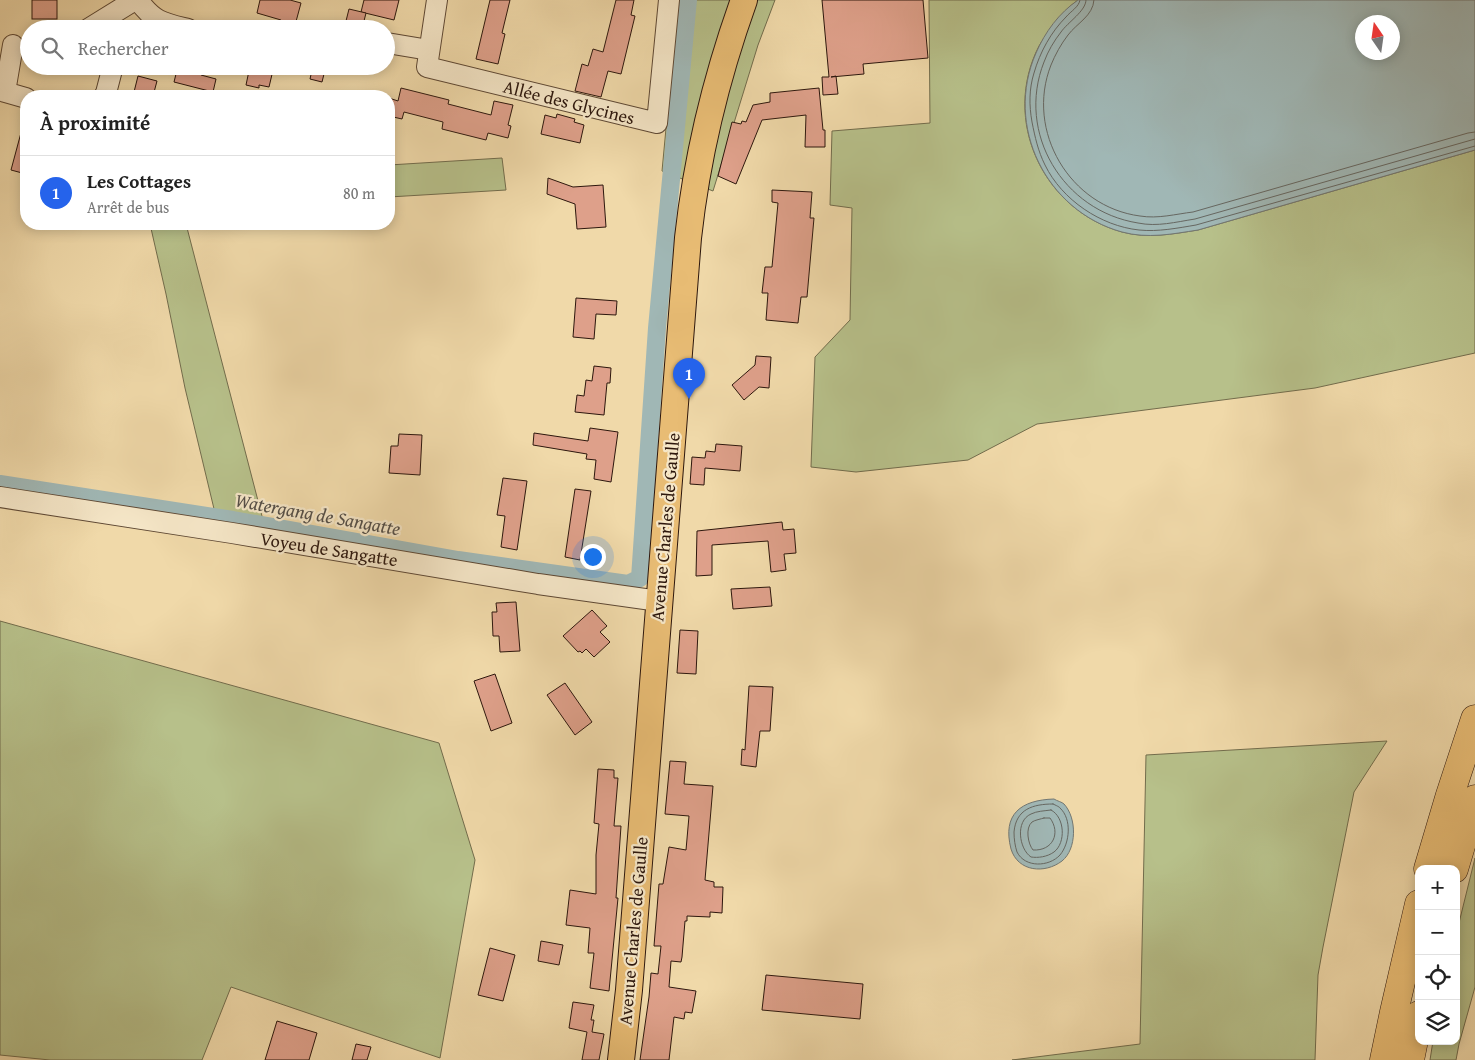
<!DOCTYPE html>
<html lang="fr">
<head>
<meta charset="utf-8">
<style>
  :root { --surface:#fff; --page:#f2f2f2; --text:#222; --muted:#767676; --line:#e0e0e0; --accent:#2563eb }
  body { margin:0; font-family:"Gentium Book Plus",serif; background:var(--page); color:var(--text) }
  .controls { position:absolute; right:15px; bottom:15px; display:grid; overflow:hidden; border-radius:10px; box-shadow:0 2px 12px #0003 }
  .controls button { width:45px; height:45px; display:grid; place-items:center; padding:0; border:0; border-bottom:1px solid var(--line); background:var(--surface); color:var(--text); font:25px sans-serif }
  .compass { position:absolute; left:1355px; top:15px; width:45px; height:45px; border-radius:50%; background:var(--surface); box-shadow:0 2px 12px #0003; rotate:347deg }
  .you { position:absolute; left:592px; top:556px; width:18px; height:18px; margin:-12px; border:4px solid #fff; border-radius:50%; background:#1a73e8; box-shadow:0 0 0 8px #1a73e833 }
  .badge { display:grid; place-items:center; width:32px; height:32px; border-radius:50%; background:var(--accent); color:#fff; font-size:16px; font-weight:700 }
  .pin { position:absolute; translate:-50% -41px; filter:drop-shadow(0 1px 2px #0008) }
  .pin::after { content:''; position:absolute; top:26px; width:18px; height:15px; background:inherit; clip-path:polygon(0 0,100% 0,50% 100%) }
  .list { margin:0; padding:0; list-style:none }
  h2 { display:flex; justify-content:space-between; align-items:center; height:65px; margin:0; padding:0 20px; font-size:21px }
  h2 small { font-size:16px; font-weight:400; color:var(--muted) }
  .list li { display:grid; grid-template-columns:32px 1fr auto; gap:15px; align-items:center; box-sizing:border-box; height:75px; padding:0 20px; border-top:1px solid var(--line) }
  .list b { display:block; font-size:19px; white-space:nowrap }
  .list p { margin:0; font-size:16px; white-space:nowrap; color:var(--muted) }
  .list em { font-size:16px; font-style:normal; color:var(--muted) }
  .icon { flex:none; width:28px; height:28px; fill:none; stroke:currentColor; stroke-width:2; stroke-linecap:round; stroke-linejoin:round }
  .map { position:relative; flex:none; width:1475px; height:1060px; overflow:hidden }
  .search { position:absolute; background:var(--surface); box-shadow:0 2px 12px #0003; left:20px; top:20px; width:375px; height:55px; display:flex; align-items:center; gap:12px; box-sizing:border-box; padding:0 18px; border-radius:28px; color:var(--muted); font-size:19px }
  .panel { position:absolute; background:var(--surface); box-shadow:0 2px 12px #0003; left:20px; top:90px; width:375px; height:140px; border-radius:20px }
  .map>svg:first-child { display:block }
  .green { fill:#b7c08a; stroke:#726c4c }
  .water { fill:#a0b7b5; stroke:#727772; fill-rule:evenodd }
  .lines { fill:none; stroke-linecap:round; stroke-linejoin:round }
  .shore { stroke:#666761; stroke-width:1 }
  .canal { stroke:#a0b7b5; stroke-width:18 }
  .building { fill:#dea08a; stroke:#2d170d }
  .minor-casing { stroke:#5e4834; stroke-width:22 }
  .major-casing { stroke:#2d170d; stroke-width:28 }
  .highway-casing { stroke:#2d170d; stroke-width:29 }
  .minor { stroke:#f5e6c7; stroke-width:20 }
  .major { stroke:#e8bc74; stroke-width:26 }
  .highway { stroke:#e8bc74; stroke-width:28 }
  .labels { text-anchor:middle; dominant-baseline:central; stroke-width:4.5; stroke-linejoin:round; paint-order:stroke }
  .street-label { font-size:18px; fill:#2d170d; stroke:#f5e6c7 }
  .water-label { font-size:19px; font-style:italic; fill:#554f48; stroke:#f5e6c7 }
</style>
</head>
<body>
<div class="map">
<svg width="1475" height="1060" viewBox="0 0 1475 1060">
  <rect width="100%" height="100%" fill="#f0d9a9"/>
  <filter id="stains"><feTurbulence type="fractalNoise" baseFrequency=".004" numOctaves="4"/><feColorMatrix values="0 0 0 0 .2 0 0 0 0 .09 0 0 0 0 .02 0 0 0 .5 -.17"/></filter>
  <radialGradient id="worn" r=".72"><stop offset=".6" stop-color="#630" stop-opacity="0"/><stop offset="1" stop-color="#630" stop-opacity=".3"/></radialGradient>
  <g class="green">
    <polygon points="678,0 775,0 758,45 713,191 662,171"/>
    <path d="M929,0H1078C1067,8 1060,17 1052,28C1048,34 1042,40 1039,46C1001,120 1043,210 1122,232C1148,239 1172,234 1198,230L1475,150V353L1315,388L1037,424L968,460L856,472L811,467L815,357L850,320L852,208L830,205L832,131L930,123Z"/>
    <polygon points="502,158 506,190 389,197 389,165"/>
    <polygon points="150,224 186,224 263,520 215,513 185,388 166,294"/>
    <polygon points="0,621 439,743 475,860 440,1058 231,987 202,1060 50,1060 0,1055"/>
    <polygon points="1387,741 1354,792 1323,947 1318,975 1315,1060 1012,1060 1140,1044 1146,755"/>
    <polygon points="1475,858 1475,987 1459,1044 1456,1060 1430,1060 1433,1041 1456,1041 1456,935"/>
  </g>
  <g class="water">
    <path d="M1078,0H1475V150L1198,230C1172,234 1148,239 1122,232C1046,211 1004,126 1036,53C1045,32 1059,13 1078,0ZM1362,22H1392V52H1362Z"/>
    <path d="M1054,799C1057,801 1062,802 1064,804C1077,818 1077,849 1062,861C1045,874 1018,872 1011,849C1002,814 1021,800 1054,799Z"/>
  </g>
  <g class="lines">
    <g class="shore">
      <path d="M1080,0C1079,7 1071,11 1066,17C1051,32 1040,52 1034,73C1029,89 1029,105 1032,122C1035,137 1038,151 1045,165C1062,200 1101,226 1139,230C1158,232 1178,228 1196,225L1475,146"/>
      <path d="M1086,0C1086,11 1068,22 1061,32C1054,41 1048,51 1044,62C1016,133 1063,211 1138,223C1157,227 1176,222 1195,219L1475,139"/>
      <path d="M1094,0C1093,16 1077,23 1068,35C1061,44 1055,55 1051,65C1025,131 1070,207 1140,216C1158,219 1176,214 1193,212L1468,133L1475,132"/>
      <path d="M1053,804C1053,804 1060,807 1060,808C1072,819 1070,843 1060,855C1049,867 1025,868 1017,852C1015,846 1014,839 1014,832C1016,809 1033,804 1053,804Z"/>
      <path d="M1051,810C1065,817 1066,843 1054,852C1047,857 1038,858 1031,857C1019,849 1015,821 1031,814C1037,811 1044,811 1051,810Z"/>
      <path d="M1044,818H1050C1061,833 1053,851 1033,850C1028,844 1025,828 1032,822C1035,820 1041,819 1044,818Z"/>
    </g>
    <polyline class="canal" points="0,484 233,520 458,560 628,584 640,578 657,328 688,0"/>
  </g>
  <g class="building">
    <rect x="32" y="0" width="25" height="19"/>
    <polygon points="260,0 290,0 301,3 294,29 279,26 281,20 257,13"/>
    <polygon points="364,0 399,0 394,20 361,12"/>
    <polygon points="490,0 510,0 502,33 505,34 498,64 476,59"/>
    <polygon points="616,0 634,0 631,15 635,16 621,74 608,71 601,97 575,91 582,64 588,66 593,49 603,52"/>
    <polygon points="822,0 923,0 928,58 863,64 864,74 831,77 836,76 838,94 823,95 822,77 829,77"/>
    <polygon points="349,9 366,13 362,29 344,29"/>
    <polygon points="178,66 203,66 201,75 216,79 213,92 174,82"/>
    <polygon points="250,66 274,66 269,87 259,85 259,88 246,85"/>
    <polygon points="313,66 326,66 322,82 310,79"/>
    <polygon points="138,76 157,81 153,96 133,96"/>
    <polygon points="401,88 449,100 448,104 491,115 494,101 513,105 508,125 511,126 508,138 488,133 486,140 442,129 443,122 404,112 402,119 389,116 389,98 398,101"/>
    <polygon points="819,88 823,130 825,130 825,147 805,147 806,115 762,120 736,184 718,176 732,122 741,124 742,121 746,122 753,105 770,102 770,93"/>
    <polygon points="557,114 575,119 574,122 584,125 580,143 541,134 545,115 556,118"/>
    <polygon points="22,129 26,130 26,174 11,170"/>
    <polygon points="548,178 573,187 603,185 606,227 577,229 575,204 547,194"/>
    <polygon points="772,190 812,192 810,218 814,218 807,297 801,297 798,323 766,320 768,293 762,293 765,267 772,267 778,203 772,202"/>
    <polygon points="576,298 617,301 616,315 596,314 594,339 573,337"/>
    <polygon points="756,356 771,357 769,388 759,387 744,400 732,385 755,365"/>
    <polygon points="594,366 611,368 610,383 607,383 604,415 575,412 577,395 584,396 586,380 592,381"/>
    <polygon points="590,428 618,432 611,482 594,479 596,460 586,459 587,454 533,445 534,433 588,441"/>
    <polygon points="399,434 422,435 420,475 389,473 391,446 398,446"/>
    <polygon points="716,444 742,446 740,471 705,468 704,485 690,484 692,457 705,458 706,451 715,452"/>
    <polygon points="503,478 527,481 517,550 501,547 505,516 497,515"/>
    <polygon points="575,489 591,491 580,560 565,557"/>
    <polygon points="782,522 783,530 794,529 796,553 784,554 786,570 771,572 768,541 712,545 712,575 696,576 697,531"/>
    <polygon points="770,587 772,606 733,609 731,589"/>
    <polygon points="516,602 520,651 500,652 499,636 493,636 492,612 497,612 496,603"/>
    <polygon points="592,610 607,626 600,632 610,642 594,657 586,649 582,653 580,651 578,652 563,636"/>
    <polygon points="680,630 698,631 696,674 677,673"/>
    <polygon points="495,674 512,723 491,731 474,681"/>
    <polygon points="565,683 592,722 575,735 547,695"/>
    <polygon points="749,686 773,687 770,731 760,731 756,767 741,765 742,749 745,750"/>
    <polygon points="670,761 686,762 684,784 713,786 705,880 714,882 714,887 723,887 722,913 710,912 710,917 687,916 687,921 685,921 682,957 681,962 671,961 669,987 696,991 692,1013 685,1012 684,1019 674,1017 669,1060 640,1060 649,997 651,973 658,974 661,946 654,946 659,884 663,884 669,847 686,850 689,816 665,814"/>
    <polygon points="598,769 614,770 614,778 618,778 614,826 621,826 616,898 618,898 609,991 590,988 594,953 588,953 590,928 566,925 570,890 596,894 596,855 599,824 594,823"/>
    <polygon points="541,941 563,945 559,965 538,961"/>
    <polygon points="490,948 515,955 503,1001 478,995"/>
    <polygon points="766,975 863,984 860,1019 762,1010"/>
    <polygon points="573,1002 594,1005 591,1020 594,1020 592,1032 604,1034 599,1060 582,1060 587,1032 569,1028"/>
    <polygon points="277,1021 317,1033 309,1060 265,1060"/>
    <polygon points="356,1044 371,1047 367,1060 352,1060"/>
  </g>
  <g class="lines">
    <g class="minor-casing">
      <g id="minor">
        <path d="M138,0C154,22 163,23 188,29"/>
        <polyline points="437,0 427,67 657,123 669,0"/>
        <polyline points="88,29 135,0"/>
        <polyline points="387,43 429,50"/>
        <polyline points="13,45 5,92 26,98"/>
        <polyline points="104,96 106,93 113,66"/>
        <polyline points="0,497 232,533 538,584 659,601"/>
      </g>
    </g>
    <g class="major-casing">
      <path id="major" d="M621,1060L629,990L688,238C697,156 716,78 744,0"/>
    </g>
    <g class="highway-casing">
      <g id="highway">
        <polyline points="1428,869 1450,795 1475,719"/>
        <polyline points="1454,869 1475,799"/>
        <polyline points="1384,1060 1394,1012 1419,904"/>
        <polyline points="1410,1060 1419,1015"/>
      </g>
    </g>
    <use href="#minor" class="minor"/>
    <use href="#major" class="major"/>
    <use href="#highway" class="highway"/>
  </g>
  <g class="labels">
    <g class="street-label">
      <text transform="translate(569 102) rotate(14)">Allée des Glycines</text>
      <text transform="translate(665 527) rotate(-85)">Avenue Charles de Gaulle</text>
      <text transform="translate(329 549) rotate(9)">Voyeu de Sangatte</text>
      <text transform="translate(633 931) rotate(-85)">Avenue Charles de Gaulle</text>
    </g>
    <g class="water-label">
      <text transform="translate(318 514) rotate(10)">Watergang de Sangatte</text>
    </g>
  </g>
  <rect width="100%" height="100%" filter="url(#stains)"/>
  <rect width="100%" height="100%" fill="url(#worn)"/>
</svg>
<div class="controls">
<button>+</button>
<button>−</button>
<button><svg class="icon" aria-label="locate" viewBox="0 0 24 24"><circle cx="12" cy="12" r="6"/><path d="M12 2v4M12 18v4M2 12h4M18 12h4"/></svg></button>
<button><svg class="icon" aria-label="layers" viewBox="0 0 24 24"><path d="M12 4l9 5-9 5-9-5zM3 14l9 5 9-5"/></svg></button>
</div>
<svg class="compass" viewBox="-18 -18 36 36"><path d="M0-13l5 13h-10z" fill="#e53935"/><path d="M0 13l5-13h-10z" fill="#767676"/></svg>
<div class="you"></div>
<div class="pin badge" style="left:689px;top:399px">1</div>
<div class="search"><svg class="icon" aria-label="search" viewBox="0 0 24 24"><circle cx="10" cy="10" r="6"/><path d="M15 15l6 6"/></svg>Rechercher</div>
<section class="panel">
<h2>À proximité<small></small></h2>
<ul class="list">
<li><span class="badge">1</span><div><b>Les Cottages</b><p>Arrêt de bus</p></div><em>80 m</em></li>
</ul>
</section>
</div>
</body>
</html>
